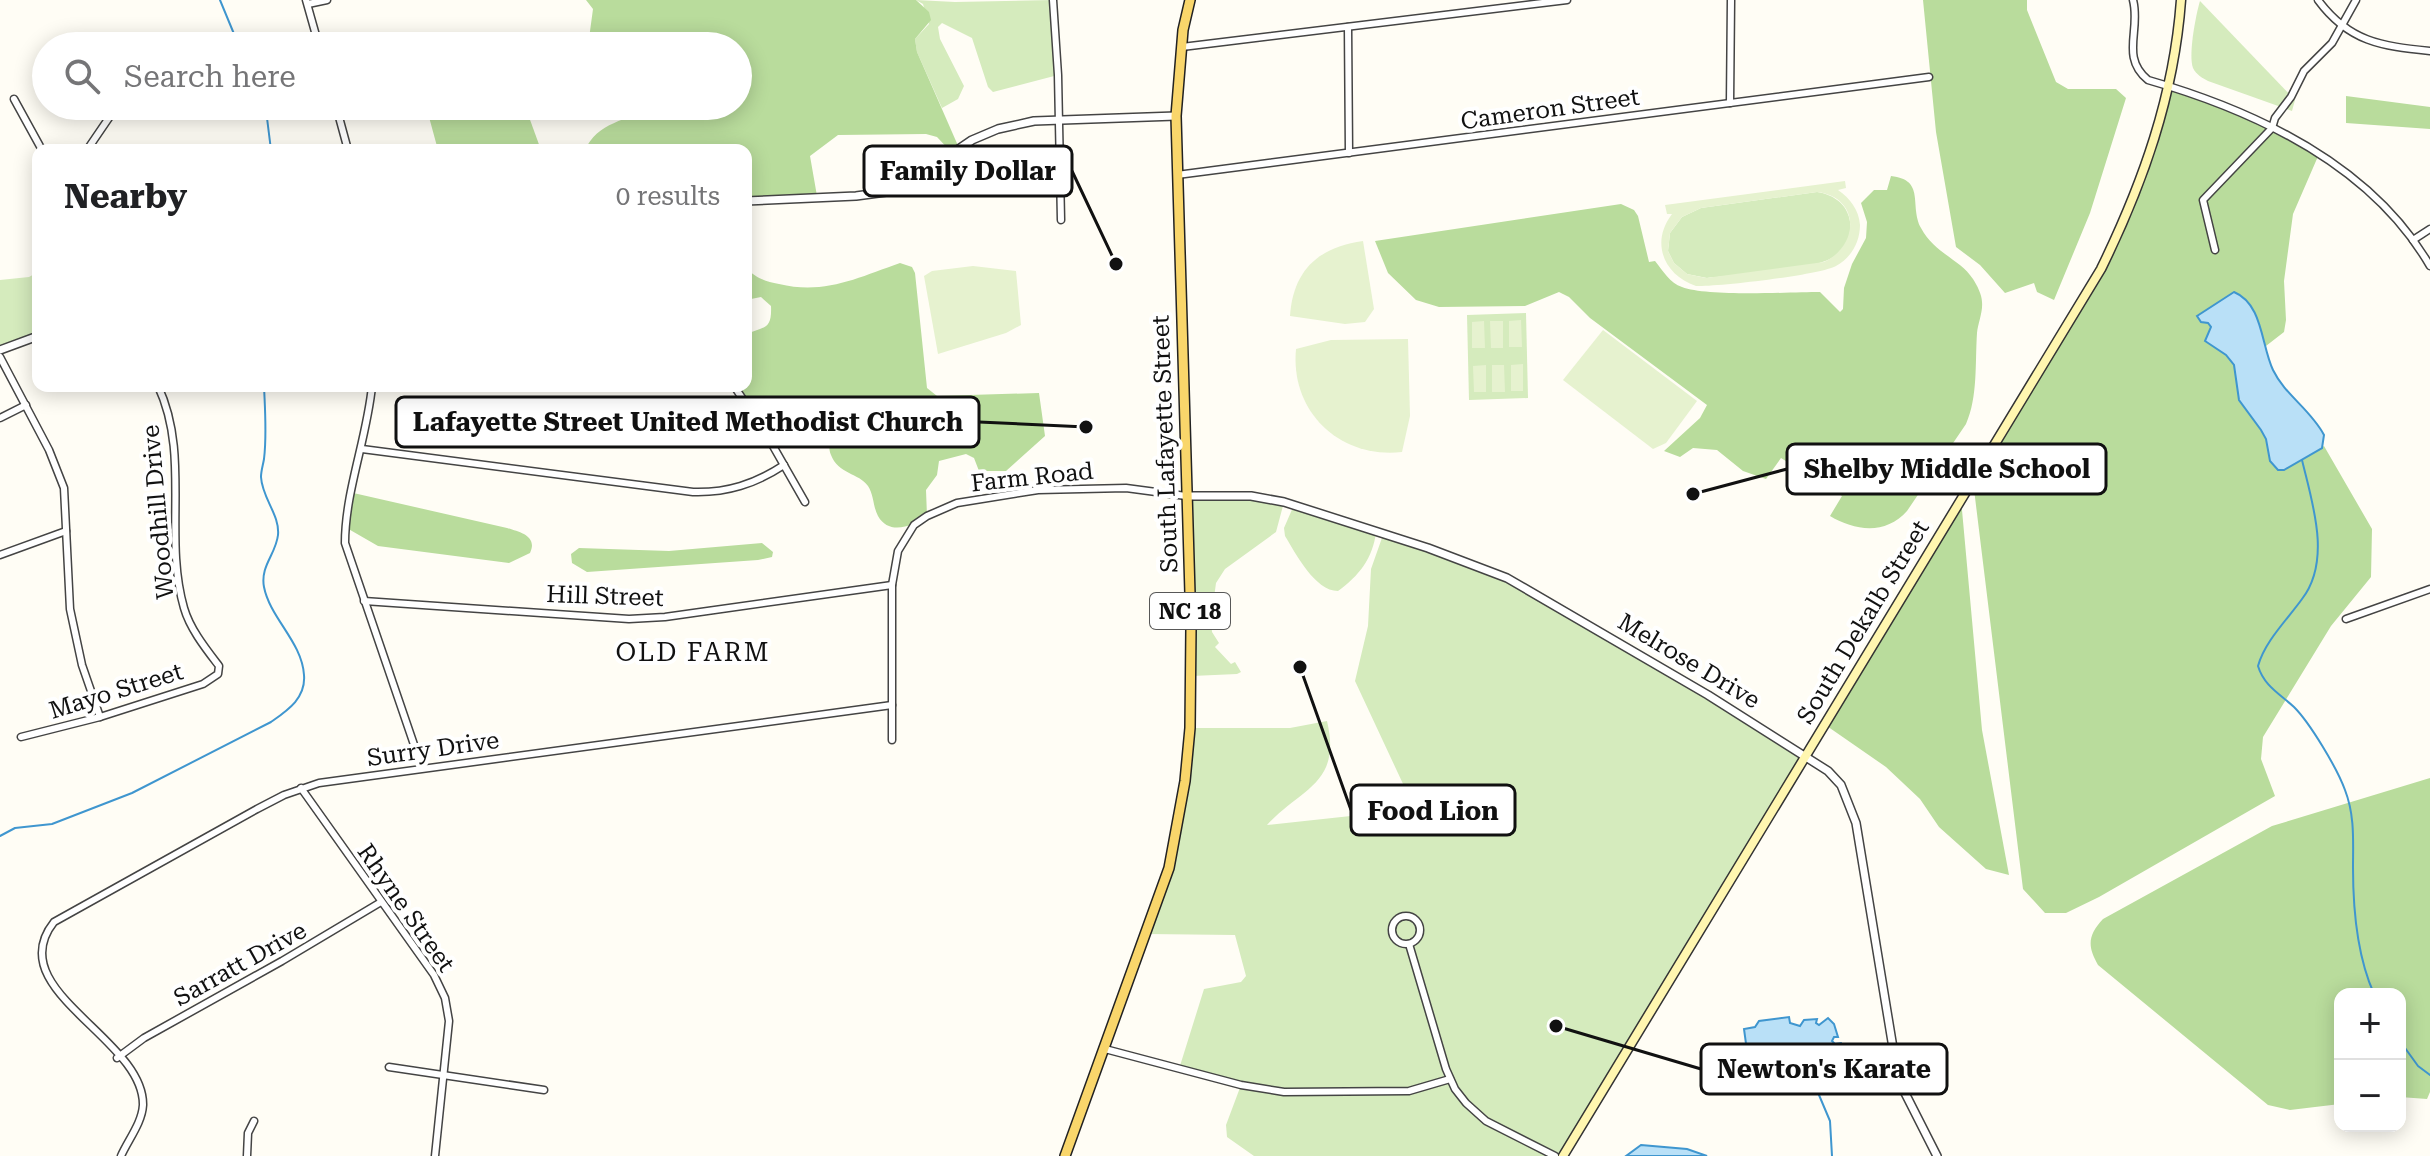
<!DOCTYPE html>
<html lang="en">
<head>
<meta charset="utf-8">
<style>
  :root { --surface:#fff; --page:#f6f6f6; --text:#202124; --muted:#757577; --line:#e0e0e0 }
  body { margin:0; font-family:"Roboto Serif",serif; background:var(--page); color:var(--text) }
  .controls { position:absolute; right:24px; bottom:24px; display:grid; overflow:hidden; border-radius:16px; box-shadow:0 4px 20px #0003 }
  .controls button { width:72px; height:72px; display:grid; place-items:center; padding:0; border:0; border-bottom:2px solid var(--line); background:var(--surface); color:var(--text); font:40px sans-serif }
  .list { margin:0; padding:0; list-style:none }
  h2 { display:flex; justify-content:space-between; align-items:center; height:104px; margin:0; padding:0 32px; font-size:34px }
  h2 small { font-size:26px; font-weight:400; color:var(--muted) }
  .icon { flex:none; width:44px; height:44px; fill:none; stroke:currentColor; stroke-width:2; stroke-linecap:round; stroke-linejoin:round }
  .map { position:relative; flex:none; width:2430px; height:1156px; overflow:hidden }
  .search { position:absolute; background:var(--surface); box-shadow:0 4px 20px #0003; left:32px; top:32px; width:720px; height:88px; display:flex; align-items:center; gap:20px; box-sizing:border-box; padding:0 28px; border-radius:44px; color:var(--muted); font-size:30px }
  .panel { position:absolute; background:var(--surface); box-shadow:0 4px 20px #0003; left:32px; top:144px; width:720px; height:248px; border-radius:16px }
  .map>svg:first-child { display:block }
  .green { fill:#d5ebbd }
  .forest { fill:#b9dc9c }
  .pitch { fill:#e6f2cf; fill-rule:evenodd }
  .water { fill:#b9e0f7; stroke:#3f96cf; stroke-width:2 }
  .lines { fill:none; stroke-linecap:round; stroke-linejoin:round }
  .stream { stroke:#3f96cf; stroke-width:2 }
  .minor-casing { stroke:#444; stroke-width:9 }
  .tertiary-casing { stroke:#444; stroke-width:10 }
  .secondary-casing { stroke:#333; stroke-width:11 }
  .primary-casing { stroke:#222; stroke-width:12 }
  .minor { stroke:#fff; stroke-width:6 }
  .tertiary { stroke:#fff; stroke-width:7 }
  .secondary { stroke:#fff6b0; stroke-width:8 }
  .primary { stroke:#f9d66b; stroke-width:9 }
  .labels { text-anchor:middle; dominant-baseline:central; stroke-width:8; stroke-linejoin:round; paint-order:stroke }
  .shield { fill:#fff; stroke:#585858; stroke-width:2 }
  .shield-label { font-size:22px; font-weight:bold; fill:#111 }
  .street-label { font-size:24px; fill:#111; stroke:#fff }
  .neighbourhood-label { font-size:26px; letter-spacing:2px; fill:#111; stroke:#fff }
  .leader { fill:none; stroke:#111; stroke-width:3 }
  .callout-dot { fill:#111; stroke:#fff; stroke-width:3 }
  .callout { fill:#fff; stroke:#111; stroke-width:3 }
  .callout-label { font-size:26px; text-anchor:middle; font-weight:bold; fill:#111 }
</style>
</head>
<body>
<div class="map">
<svg width="2430" height="1156" viewBox="0 0 2430 1156">
  <rect width="100%" height="100%" fill="#fffdf5"/>
  <g class="green">
    <polygon points="916,0 955,2 1053,0 1058,75 993,92 988,87 972,38 942,23 938,27 940,39 964,86 958,99 942,108 917,52 915,39 929,24 923,4"/>
    <path d="M2200,1L2295,100L2292,111L2208,81C2202,78 2196,74 2193,68C2188,55 2196,14 2200,1Z"/>
    <path d="M1817,192C1831,194 1845,202 1849,217C1854,234 1845,251 1830,259C1809,270 1734,275 1707,278L1687,274L1674,263L1668,251L1670,233L1682,217L1701,208Z"/>
    <polygon points="38,272 38,336 0,350 0,280 29,277"/>
    <polygon points="1526,313 1528,398 1469,400 1467,315"/>
    <polygon points="1186,496 1251,496 1284,502 1276,532 1225,569 1216,583 1211,620 1212,632 1219,643 1215,647 1231,664 1235,662 1241,672 1237,674 1192,676"/>
    <path d="M1294,505L1376,532C1373,558 1359,576 1338,591C1315,591 1296,554 1285,536L1284,528Z"/>
    <path d="M1383,535L1507,578L1806,754L1563,1156H1254L1227,1137L1226,1125L1241,1085L1179,1069L1204,989L1241,982L1246,976L1235,935L1147,934L1169,868L1190,728H1290L1327,721C1342,784 1301,788 1267,825L1406,810L1410,806L1411,801L1355,681L1368,626L1371,569Z"/>
  </g>
  <g class="forest">
    <path d="M586,0H916L929,12L931,20L915,39L917,52L959,148L952,153L937,137L926,134L838,135L810,156L817,196L746,201V150H585C597,123 627,119 653,109L654,106H738V46H588L593,9Z"/>
    <polygon points="1923,0 2027,0 2027,10 2056,82 2068,89 2116,89 2126,98 2090,213 2054,300 2037,292 2034,283 2005,293 1980,265 1956,247 1936,132"/>
    <polygon points="2170,86 2262,123 2319,154 2293,214 2284,281 2286,320 2284,332 2235,370 2239,400 2261,430 2266,439 2270,461 2278,470 2302,460 2324,446 2372,529 2371,577 2331,626 2263,737 2261,759 2275,796 2099,897 2066,913 2045,913 2023,889 1973,481 2119,232"/>
    <polygon points="2346,96 2430,107 2430,129 2346,123"/>
    <polygon points="426,106 525,106 541,150 438,150"/>
    <path d="M1891,176C1926,180 1909,205 1921,228C1935,254 1960,259 1973,279C1977,285 1982,295 1982,302C1983,312 1978,323 1977,333C1975,363 1978,397 1966,424L1907,511C1886,535 1855,531 1830,516L1842,496L1781,458L1766,479L1743,471L1717,450L1693,448L1680,457L1664,451L1700,418L1707,405L1590,318L1569,297L1559,292L1525,306L1439,307L1416,300L1388,273L1375,241L1621,204L1634,210L1638,216L1649,262L1655,261C1663,271 1670,283 1682,287C1708,297 1789,292 1820,292L1840,312L1843,309L1844,288L1852,264L1866,238L1867,222L1861,203L1874,190H1887Z"/>
    <path d="M900,263L912,267L915,273L927,388L937,396L1039,393L1045,436L1006,471H979L974,458L966,454L939,461L937,475L926,490L927,516C913,526 889,536 878,516C873,507 874,495 868,486C859,473 838,474 831,455C827,445 831,426 817,423C808,420 781,438 772,443L759,423L726,436L716,434L713,427L716,415L740,395L734,386H746V334C765,327 772,329 771,306L761,297L746,300V268C756,278 764,281 779,284C824,295 857,278 900,263Z"/>
    <path d="M349,492L507,528C520,532 538,536 530,553L509,563L378,546L345,527Z"/>
    <polygon points="1961,499 1982,730 2009,875 1986,869 1939,827 1920,799 1886,767 1824,724"/>
    <polygon points="762,543 773,552 772,557 758,560 587,572 572,563 571,554 579,548 669,551"/>
    <path d="M2430,778V1092L2427,1099L2400,1097V994H2340V1104L2290,1110L2268,1105L2098,965C2087,946 2088,935 2103,919L2272,826Z"/>
  </g>
  <g class="pitch">
    <path d="M1845,181L1846,188L1838,190C1850,198 1859,210 1860,225C1860,242 1851,258 1836,266C1820,275 1717,287 1696,286C1664,275 1650,243 1672,214H1667L1665,205ZM1817,192C1860,197 1860,245 1824,262L1706,278L1687,274L1674,263L1668,251L1670,233L1682,217L1701,208Z"/>
    <path d="M1363,241L1374,309L1365,322L1345,324L1290,316C1293,270 1319,247 1363,241Z"/>
    <polygon points="973,266 1016,271 1021,325 1006,333 938,354 924,276 932,271"/>
    <polygon points="1521,320 1522,347 1509,347 1509,321"/>
    <polygon points="1484,321 1485,348 1472,348 1472,322"/>
    <polygon points="1490,321 1503,321 1503,348 1491,348"/>
    <polygon points="1603,330 1697,401 1666,443 1653,449 1563,380"/>
    <path d="M1408,339L1410,416L1402,452C1340,459 1290,412 1296,349L1331,340Z"/>
    <polygon points="1523,364 1523,391 1511,391 1511,365"/>
    <polygon points="1486,365 1486,392 1474,392 1473,366"/>
    <polygon points="1492,365 1504,365 1505,392 1492,392"/>
  </g>
  <g class="water">
    <path d="M2234,292C2263,304 2261,345 2273,370C2285,395 2311,410 2324,435L2322,448L2284,470H2278L2270,461L2266,439L2261,430L2239,400L2234,365L2226,355L2205,341L2211,327L2208,323L2201,322L2197,316Z"/>
    <polygon points="1789,1017 1790,1023 1800,1026 1804,1020 1817,1019 1816,1023 1819,1025 1828,1018 1834,1024 1838,1037 1834,1037 1832,1041 1835,1044 1841,1043 1846,1050 1841,1061 1836,1059 1832,1064 1770,1081 1761,1080 1747,1051 1744,1029 1755,1027 1759,1021"/>
    <polygon points="1641,1145 1687,1149 1707,1156 1626,1156"/>
  </g>
  <g class="lines">
    <g class="stream">
      <polyline points="220,0 239,46"/>
      <polyline points="262,106 267,118 271,150"/>
      <path d="M2302,460C2312,502 2332,560 2302,599C2287,620 2265,641 2258,666C2264,686 2280,694 2294,707C2310,723 2337,768 2345,790C2355,816 2353,841 2353,868C2353,910 2357,956 2374,994"/>
      <path d="M0,836L15,828L52,824L132,793L271,722C288,710 306,698 304,675C302,642 270,618 264,587C260,566 276,554 278,535C280,515 262,498 261,477C261,471 263,465 264,459C267,435 265,410 264,386"/>
      <polyline points="2400,1041 2418,1066 2430,1075"/>
      <polyline points="1808,1069 1830,1121 1832,1156"/>
    </g>
    <g class="minor-casing">
      <g id="minor">
        <polyline points="306,0 319,46"/>
        <polyline points="1053,0 1058,75 1061,220"/>
        <path d="M2133,0C2141,30 2120,57 2148,80C2256,111 2371,164 2430,266"/>
        <path d="M2318,0C2349,42 2381,46 2430,51"/>
        <polyline points="308,4 327,0"/>
        <polyline points="1348,27 1349,153"/>
        <polyline points="1182,47 1567,0"/>
        <polyline points="14,99 42,150"/>
        <polyline points="1730,103 1731,0"/>
        <polyline points="336,106 348,150"/>
        <polyline points="87,150 117,106"/>
        <polyline points="1177,175 1929,77"/>
        <polyline points="2413,240 2430,229"/>
        <polyline points="2215,250 2203,200 2272,128 2275,118 2291,97 2304,71 2332,43 2356,0"/>
        <polyline points="0,357 49,450 64,488 70,609 82,665 100,717"/>
        <path d="M372,386C367,438 345,492 345,543L422,768"/>
        <polyline points="734,386 765,432 805,502"/>
        <polyline points="0,418 26,405"/>
        <path d="M362,449L693,492C727,493 755,484 784,465"/>
        <polyline points="0,555 66,531"/>
        <polyline points="364,601 629,619 665,617 892,585"/>
        <polyline points="2346,619 2430,589"/>
        <path d="M21,737L100,717L203,684L218,674L219,666C206,649 190,629 184,608C163,535 191,456 158,386"/>
        <polyline points="892,740 892,585 898,551 914,525 927,516 957,503 1038,490 1126,488 1186,496"/>
        <polyline points="301,788 434,975 445,998 449,1021 435,1156"/>
        <circle cx="1406" cy="930" r="14"/>
        <polyline points="1409,944 1446,1069 1455,1089 1466,1103 1486,1121 1555,1156"/>
        <polyline points="1105,1049 1241,1085 1284,1092 1409,1091 1450,1079"/>
        <polyline points="117,1058 144,1038 282,961 381,902"/>
        <polyline points="389,1067 544,1090"/>
        <path d="M121,1156C128,1140 142,1123 143,1105C144,1038 0,990 54,922L257,809L284,795L319,783L892,705"/>
        <polyline points="247,1156 248,1133 254,1121"/>
      </g>
    </g>
    <g class="tertiary-casing">
      <g id="tertiary">
        <polyline points="746,201 856,196 886,192 909,183 972,140 998,129 1034,121 1176,116"/>
        <polyline points="0,350 38,336"/>
        <polyline points="1186,496 1251,496 1284,502 1428,548 1507,578 1708,695 1828,771 1841,785 1856,823 1896,1066 1905,1093 1937,1156"/>
      </g>
    </g>
    <g class="secondary-casing">
      <path id="secondary" d="M1563,1156L2101,269C2143,183 2174,96 2181,0"/>
    </g>
    <g class="primary-casing">
      <polyline id="primary" points="1065,1156 1169,868 1185,781 1190,728 1191,628 1176,116 1183,30 1190,0"/>
    </g>
    <use href="#minor" class="minor"/>
    <use href="#tertiary" class="tertiary"/>
    <use href="#secondary" class="secondary"/>
    <use href="#primary" class="primary"/>
  </g>
  <g class="labels">
    <rect class="shield" x="1150" y="593" width="80" height="36" rx="6"/>
    <g class="shield-label">
      <text x="1190" y="611">NC 18</text>
    </g>
    <g class="street-label">
      <text transform="translate(1550 109) rotate(-8)">Cameron Street</text>
      <text transform="translate(1165 444) rotate(-92)">South Lafayette Street</text>
      <text transform="translate(1032 477) rotate(-6)">Farm Road</text>
      <text transform="translate(158 512) rotate(-95)">Woodhill Drive</text>
      <text transform="translate(605 596) rotate(2)">Hill Street</text>
      <text transform="translate(1863 622) rotate(-59)">South Dekalb Street</text>
      <text transform="translate(1689 661) rotate(31)">Melrose Drive</text>
      <text transform="translate(116 691) rotate(-17)">Mayo Street</text>
      <text transform="translate(433 749) rotate(-8)">Surry Drive</text>
      <text transform="translate(406 908) rotate(55)">Rhyne Street</text>
      <text transform="translate(240 964) rotate(-29)">Sarratt Drive</text>
    </g>
    <g class="neighbourhood-label">
      <text x="693" y="652">OLD FARM</text>
    </g>
  </g>
  <path class="leader" d="M1116 264L1072 171M1086 427L979 422M1693 494L1787 469M1300 667L1351 810M1556 1026L1701 1069"/>
  <g class="callout-dot">
    <circle cx="1116" cy="264" r="8"/>
    <circle cx="1086" cy="427" r="8"/>
    <circle cx="1693" cy="494" r="8"/>
    <circle cx="1300" cy="667" r="8"/>
    <circle cx="1556" cy="1026" r="8"/>
  </g>
  <g class="callout">
    <rect x="864" y="146" width="208" height="50" rx="8"/>
    <rect x="396" y="397" width="583" height="50" rx="8"/>
    <rect x="1787" y="444" width="319" height="50" rx="8"/>
    <rect x="1351" y="785" width="164" height="50" rx="8"/>
    <rect x="1701" y="1044" width="246" height="50" rx="8"/>
  </g>
  <g class="callout-label">
    <text x="968" y="180">Family Dollar</text>
    <text x="688" y="431">Lafayette Street United Methodist Church</text>
    <text x="1947" y="478">Shelby Middle School</text>
    <text x="1433" y="820">Food Lion</text>
    <text x="1824" y="1078">Newton's Karate</text>
  </g>
</svg>
<div class="controls">
<button>+</button>
<button>−</button>
</div>
<div class="search"><svg class="icon" aria-label="search" viewBox="0 0 24 24"><circle cx="10" cy="10" r="6"/><path d="M15 15l6 6"/></svg>Search here</div>
<section class="panel">
<h2>Nearby<small>0 results</small></h2>
<ul class="list">
</ul>
</section>
</div>
</body>
</html>
